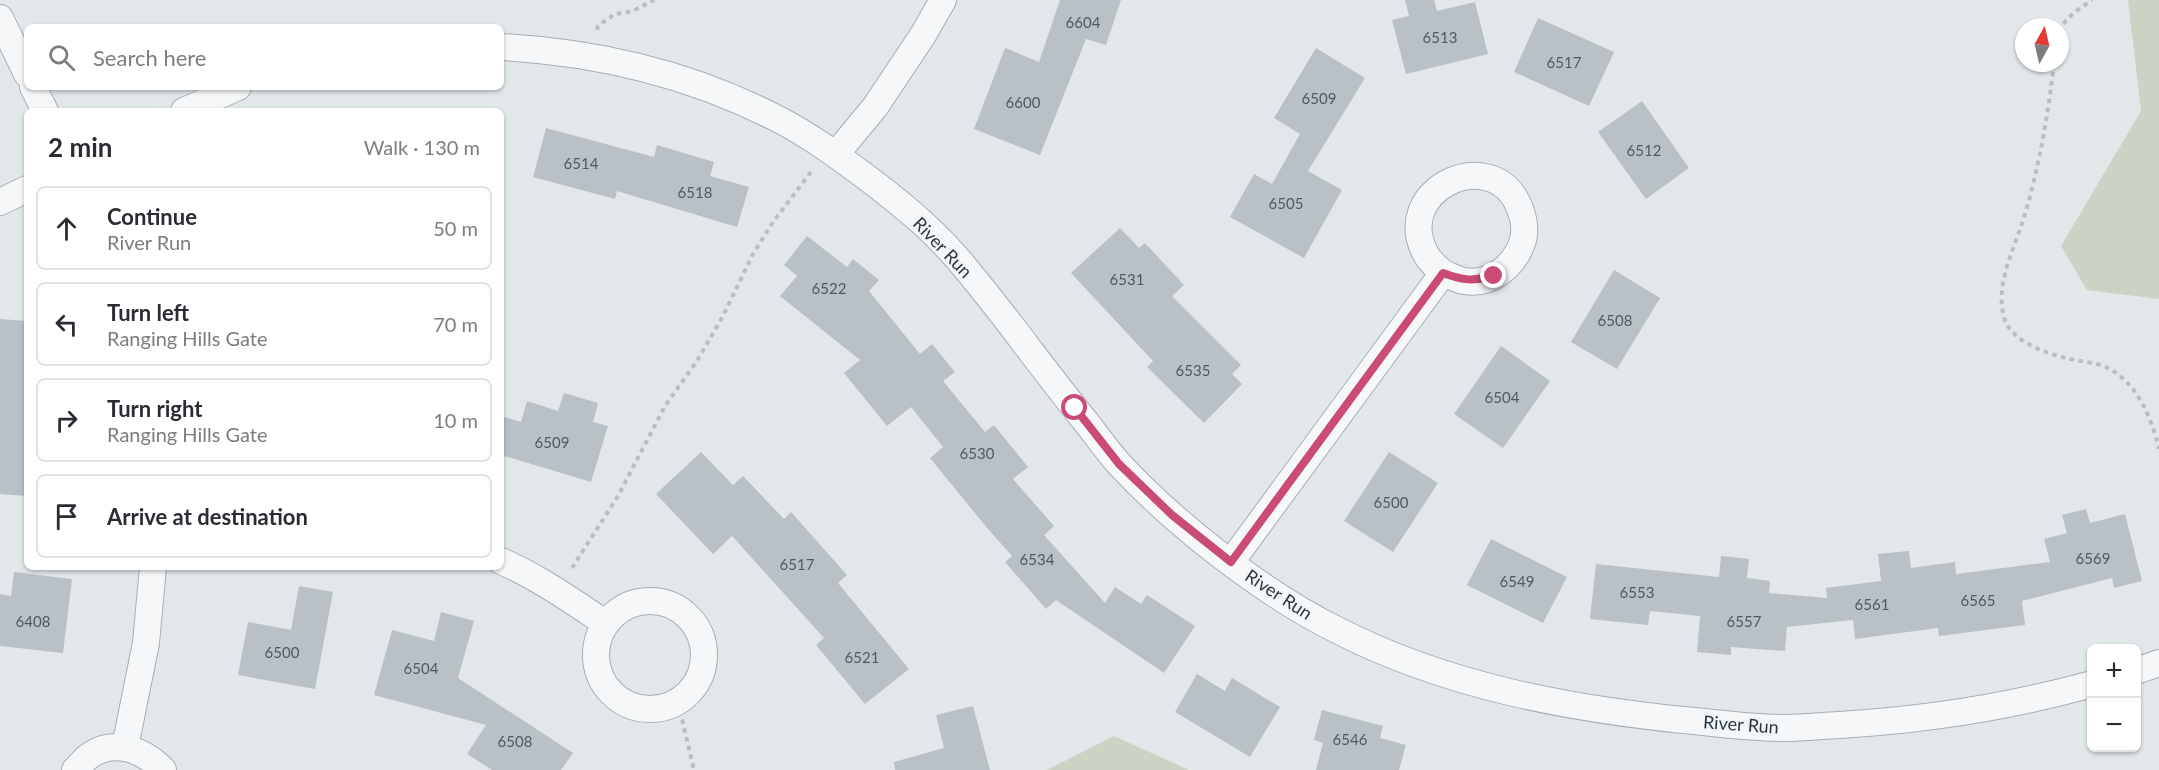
<!DOCTYPE html>
<html lang="en">
<head>
<meta charset="utf-8">
<style>
  :root { --surface:#fff; --page:#f7f7f7; --text:#2b2b33; --muted:#7c7c81; --line:#e1e1e2 }
  body { margin:0; font-family:Lato,sans-serif; background:var(--page); color:var(--text) }
  .controls { position:absolute; right:18px; bottom:18px; display:grid; overflow:hidden; border-radius:9px; box-shadow:0 2px 4px #0004 }
  .controls button { width:54px; height:54px; display:grid; place-items:center; padding:0; border:0; border-bottom:2px solid var(--line); background:var(--surface); color:var(--text); font:30px sans-serif }
  .compass { position:absolute; left:2015px; top:18px; width:54px; height:54px; border-radius:50%; background:var(--surface); box-shadow:0 2px 4px #0004; rotate:8deg }
  .stop { position:absolute; width:18px; height:18px; margin:-14px; border:4px solid #cb4b78; border-radius:50%; background:#fff }
  .stop.end { background:#cb4b78; border-color:#fff; box-shadow:0 2px 6px #0008 }
  .list { margin:0; padding:0; list-style:none }
  h2 { display:flex; justify-content:space-between; align-items:center; height:78px; margin:0; padding:0 24px; font-size:26px }
  h2 small { font-size:20px; font-weight:400; color:var(--muted) }
  .list li { display:grid; grid-template-columns:39px 1fr auto; gap:18px; align-items:center; box-sizing:border-box; height:84px; margin:0 12px 12px; padding:0 12px; border:2px solid var(--line); border-radius:9px }
  .list b { display:block; font-size:22px; white-space:nowrap }
  .list p { margin:0; font-size:20px; white-space:nowrap; color:var(--muted) }
  .list em { font-size:20px; font-style:normal; color:var(--muted) }
  .icon { flex:none; width:33px; height:33px; fill:none; stroke:currentColor; stroke-width:2; stroke-linecap:round; stroke-linejoin:round }
  .map { position:relative; flex:none; width:2159px; height:770px; overflow:hidden }
  .search { position:absolute; background:var(--surface); box-shadow:0 2px 4px #0004; left:24px; top:24px; width:480px; height:66px; display:flex; align-items:center; gap:15px; box-sizing:border-box; padding:0 21px; border-radius:9px; color:var(--muted); font-size:22px }
  .panel { position:absolute; background:var(--surface); box-shadow:0 2px 4px #0004; left:24px; top:108px; width:480px; height:462px; border-radius:9px }
  .map>svg:first-child { display:block }
  .green { fill:#cbd4c4 }
  .building { fill:#b9c1c7 }
  .lines { fill:none; stroke-linecap:round; stroke-linejoin:round }
  .minor-casing { stroke:#a7afb4; stroke-width:28 }
  .path { stroke:#b8bec1; stroke-width:4; stroke-dasharray:4.5 4.5; stroke-linecap:butt }
  .minor { stroke:#f5f7f8; stroke-width:26 }
  .route { stroke:#cb4b78; stroke-width:8 }
  .labels { text-anchor:middle; dominant-baseline:central; stroke-width:4.5; stroke-linejoin:round; paint-order:stroke }
  .number-label { font-size:15px; fill:#4e5a63 }
  .street-label { font-size:18px; fill:#2b3842; stroke:#f2f5f7 }
</style>
</head>
<body>
<div class="map">
<svg width="2159" height="770" viewBox="0 0 2159 770">
  <rect width="100%" height="100%" fill="#e2e7ea"/>
  <g class="green">
    <polygon points="2128,0 2159,0 2159,299 2087,290 2061,246 2141,111"/>
    <polygon points="1114,736 1189,770 1047,770"/>
  </g>
  <g class="building">
    <polygon points="1060,0 1121,0 1106,45 1086,39 1040,155 974,129 1005,48 1039,62"/>
    <polygon points="1405,0 1434,0 1437,11 1475,2 1488,54 1406,74 1392,20 1409,16"/>
    <polygon points="1538,18 1614,52 1589,106 1514,72"/>
    <polygon points="1316,48 1365,78 1308,171 1342,190 1304,258 1230,217 1254,174 1272,184 1300,134 1274,118"/>
    <polygon points="1642,101 1689,168 1646,199 1598,132"/>
    <polygon points="546,128 654,157 657,145 714,162 710,176 749,187 737,227 617,191 615,199 533,177"/>
    <polygon points="1120,228 1139,248 1145,243 1184,285 1172,296 1241,365 1232,374 1242,384 1204,423 1147,367 1153,361 1071,273"/>
    <polygon points="807,236 847,267 853,259 879,280 869,291 920,354 932,344 955,372 943,381 985,432 994,425 1028,467 1013,479 1054,526 1044,535 1105,603 1115,587 1141,604 1147,595 1195,626 1164,673 1056,600 1046,609 1005,562 1012,556 988,529 930,458 943,447 911,407 887,426 844,373 860,360 780,296 797,276 784,265"/>
    <polygon points="1614,270 1660,298 1617,369 1571,342"/>
    <polygon points="0,319 27,321 27,496 0,494"/>
    <polygon points="1501,346 1550,381 1503,448 1454,414"/>
    <polygon points="564,393 598,403 593,422 608,426 591,482 501,455 501,416 521,422 527,401 558,411"/>
    <polygon points="701,452 733,485 743,476 784,519 791,512 847,575 838,583 909,669 865,704 816,645 824,638 732,536 713,554 656,494"/>
    <polygon points="1389,452 1438,483 1393,552 1344,521"/>
    <polygon points="2086,509 2090,523 2125,514 2142,581 2114,588 2112,578 2022,601 2025,625 1939,636 1938,628 1855,639 1853,620 1787,627 1785,651 1731,647 1731,655 1697,652 1700,616 1650,611 1648,625 1590,619 1596,564 1719,577 1721,556 1749,559 1747,578 1770,581 1769,593 1827,598 1826,588 1881,581 1878,554 1909,551 1911,568 1955,562 1956,574 2050,562 2044,539 2067,533 2062,515"/>
    <polygon points="1491,539 1567,577 1543,623 1467,585"/>
    <polygon points="14,572 72,579 63,653 0,646 0,594 11,596"/>
    <polygon points="299,586 333,592 315,689 238,675 248,622 291,630"/>
    <polygon points="441,612 474,621 458,678 573,753 561,770 492,770 467,754 486,725 374,695 392,630 434,641"/>
    <polygon points="1197,674 1225,691 1232,678 1280,707 1250,757 1175,712"/>
    <polygon points="973,706 990,770 895,770 894,762 944,748 936,715"/>
    <polygon points="1322,710 1383,726 1380,738 1406,745 1399,770 1316,770 1323,743 1314,740"/>
  </g>
  <g class="lines">
    <g class="minor-casing">
      <g id="minor">
        <polyline points="0,18 27,74"/>
        <path d="M501,47C596,52 689,74 774,117C810,135 842,159 874,183C909,210 939,235 967,270C1008,319 1045,372 1086,422C1097,436 1108,452 1120,465C1177,526 1264,594 1339,631C1445,685 1565,708 1683,720C1716,723 1750,728 1784,728C1802,728 1820,726 1839,725C1924,720 2009,707 2092,684"/>
        <polyline points="33,87 45,111"/>
        <polyline points="184,111 238,87"/>
        <polyline points="836,154 875,107 923,35 943,0"/>
        <polyline points="0,202 27,189"/>
        <path d="M501,561C538,577 572,601 605,623"/>
        <path d="M1231,562L1443,273C1449,275 1454,278 1460,280C1489,288 1515,266 1523,240C1526,228 1523,215 1518,204C1490,143 1389,191 1427,256C1431,263 1438,268 1443,273"/>
        <circle cx="650" cy="655" r="54"/>
        <polyline points="2136,671 2159,663"/>
        <polyline points="125,747 146,643 153,567"/>
        <path d="M75,770C79,766 84,760 89,756C114,738 144,750 163,770"/>
      </g>
    </g>
    <g class="path">
      <polyline points="597,30 598,26 615,14 633,11 654,0"/>
      <path d="M2060,32C2063,18 2081,8 2092,0"/>
      <path d="M2054,63C2050,98 2045,132 2037,167C2033,184 2029,203 2023,220C2014,250 1995,284 2004,317C2010,341 2045,353 2066,358C2080,362 2098,362 2110,369C2138,385 2152,419 2159,449"/>
      <polyline points="572,568 618,496 665,406 697,361 723,316 753,254 773,222 811,172"/>
      <polyline points="678,702 694,770"/>
    </g>
    <use href="#minor" class="minor"/>
  </g>
  <g class="lines">
    <path class="route" d="M1075,408L1119,464L1172,515L1231,562L1443,273C1464,281 1472,281 1494,276"/>
  </g>
  <g class="labels">
    <g class="number-label">
      <text x="1083" y="22">6604</text>
      <text x="1440" y="37">6513</text>
      <text x="1564" y="62">6517</text>
      <text x="1319" y="98">6509</text>
      <text x="1023" y="102">6600</text>
      <text x="1644" y="150">6512</text>
      <text x="581" y="163">6514</text>
      <text x="695" y="192">6518</text>
      <text x="1286" y="203">6505</text>
      <text x="1127" y="279">6531</text>
      <text x="829" y="288">6522</text>
      <text x="1615" y="320">6508</text>
      <text x="1193" y="370">6535</text>
      <text x="1502" y="397">6504</text>
      <text x="552" y="442">6509</text>
      <text x="977" y="453">6530</text>
      <text x="1391" y="502">6500</text>
      <text x="2093" y="558">6569</text>
      <text x="1037" y="559">6534</text>
      <text x="797" y="564">6517</text>
      <text x="1517" y="581">6549</text>
      <text x="1637" y="592">6553</text>
      <text x="1978" y="600">6565</text>
      <text x="1872" y="604">6561</text>
      <text x="33" y="621">6408</text>
      <text x="1744" y="621">6557</text>
      <text x="282" y="652">6500</text>
      <text x="862" y="657">6521</text>
      <text x="421" y="668">6504</text>
      <text x="1350" y="739">6546</text>
      <text x="515" y="741">6508</text>
    </g>
    <g class="street-label">
      <text transform="translate(943 247) rotate(46)">River Run</text>
      <text transform="translate(1279 594) rotate(33)">River Run</text>
      <text transform="translate(1741 724) rotate(4)">River Run</text>
    </g>
  </g>
</svg>
<div class="controls">
<button>+</button>
<button>−</button>
</div>
<svg class="compass" viewBox="-18 -18 36 36"><path d="M0-13l5 13h-10z" fill="#e53935"/><path d="M0 13l5-13h-10z" fill="#7c7c81"/></svg>
<div class="stop" style="left:1075px;top:408px"></div>
<div class="stop end" style="left:1494px;top:276px"></div>
<div class="search"><svg class="icon" aria-label="search" viewBox="0 0 24 24"><circle cx="10" cy="10" r="6"/><path d="M15 15l6 6"/></svg>Search here</div>
<section class="panel">
<h2>2 min<small>Walk · 130 m</small></h2>
<ul class="list">
<li><svg class="icon" aria-label="ahead" viewBox="0 0 24 24"><path d="M12 20V5M6 11l6-6 6 6"/></svg><div><b>Continue</b><p>River Run</p></div><em>50 m</em></li>
<li><svg class="icon" aria-label="left" viewBox="0 0 24 24"><path d="M17 20v-9H6M10 6l-5 5 5 5"/></svg><div><b>Turn left</b><p>Ranging Hills Gate</p></div><em>70 m</em></li>
<li><svg class="icon" aria-label="right" viewBox="0 0 24 24"><path d="M7 20v-9h11M14 6l5 5-5 5"/></svg><div><b>Turn right</b><p>Ranging Hills Gate</p></div><em>10 m</em></li>
<li><svg class="icon" aria-label="arrive" viewBox="0 0 24 24"><path d="M6 21V4h12l-3 4 3 4H6"/></svg><div><b>Arrive at destination</b></div></li>
</ul>
</section>
</div>
</body>
</html>
